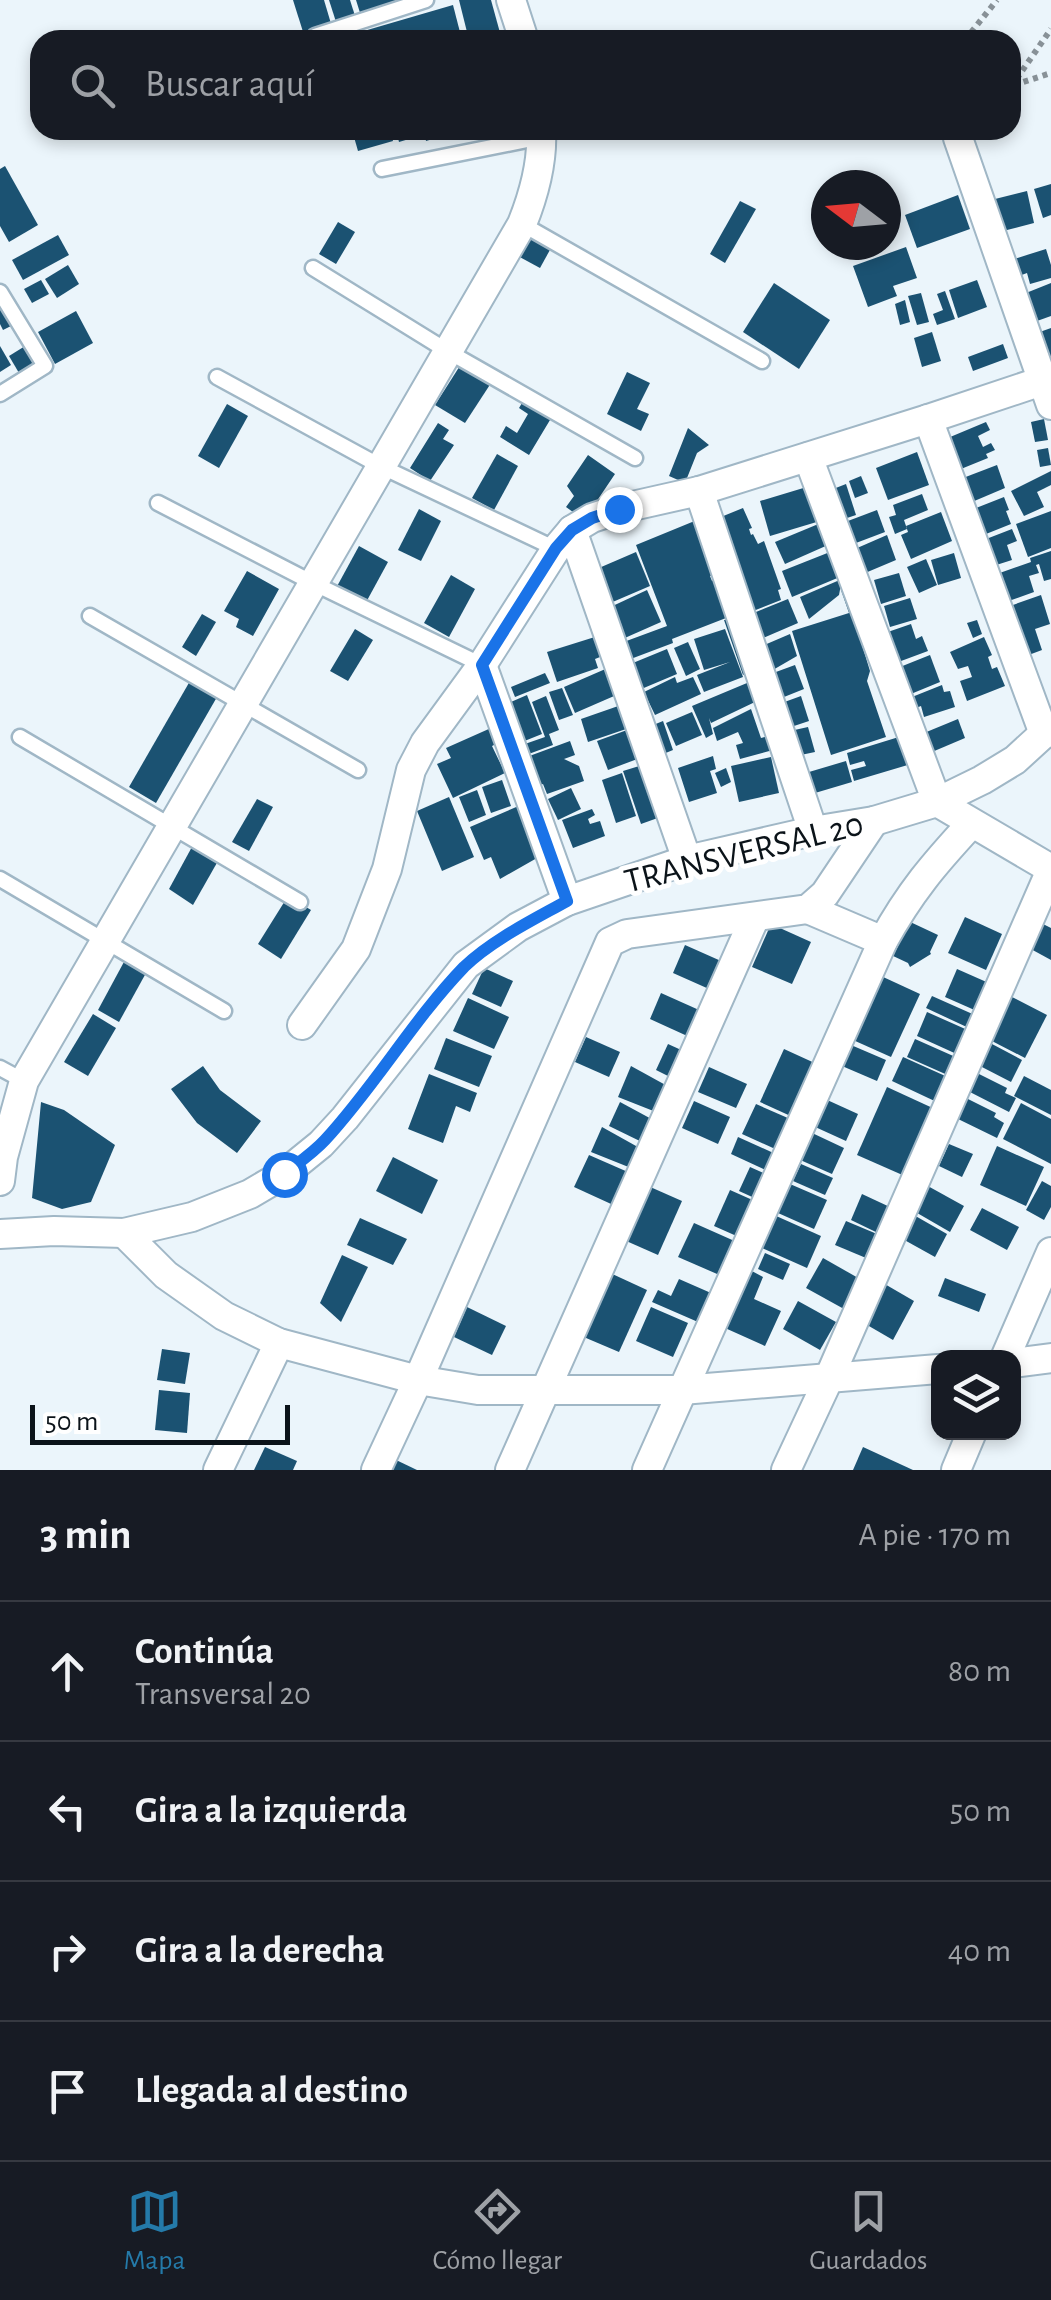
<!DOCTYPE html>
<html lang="es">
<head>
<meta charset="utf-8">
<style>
  :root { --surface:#171b24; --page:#242831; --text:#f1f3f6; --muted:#9ea1a6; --line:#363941; --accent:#247aa9 }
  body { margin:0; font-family:"Alegreya Sans",sans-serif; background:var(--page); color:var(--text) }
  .controls { position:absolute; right:30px; bottom:30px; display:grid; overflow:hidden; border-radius:20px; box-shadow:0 5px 15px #0003 }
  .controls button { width:90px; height:90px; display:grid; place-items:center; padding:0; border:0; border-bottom:2px solid var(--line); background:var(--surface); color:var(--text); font:50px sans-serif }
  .compass { position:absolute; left:811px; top:170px; width:90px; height:90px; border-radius:50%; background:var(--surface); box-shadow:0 5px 15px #0003; rotate:286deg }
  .scale { position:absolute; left:30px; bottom:25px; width:260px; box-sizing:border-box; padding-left:10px; border:5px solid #0b1319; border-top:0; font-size:28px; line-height:35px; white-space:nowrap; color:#0b1319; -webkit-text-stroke:8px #fff; paint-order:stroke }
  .stop { position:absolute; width:30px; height:30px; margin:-22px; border:8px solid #1a73e8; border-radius:50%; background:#fff }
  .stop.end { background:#1a73e8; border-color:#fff; box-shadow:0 2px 10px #0008 }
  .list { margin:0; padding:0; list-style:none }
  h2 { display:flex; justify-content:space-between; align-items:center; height:130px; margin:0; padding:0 40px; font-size:42px }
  h2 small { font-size:32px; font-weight:400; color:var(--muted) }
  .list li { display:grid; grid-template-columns:65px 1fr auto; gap:30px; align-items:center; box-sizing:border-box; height:140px; padding:0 40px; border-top:2px solid var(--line) }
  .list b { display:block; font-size:38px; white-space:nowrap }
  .list p { margin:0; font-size:32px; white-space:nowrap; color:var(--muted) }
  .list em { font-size:32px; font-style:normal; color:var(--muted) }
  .icon { flex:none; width:55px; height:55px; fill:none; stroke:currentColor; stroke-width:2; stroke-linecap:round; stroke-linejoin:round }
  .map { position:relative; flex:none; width:1051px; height:1470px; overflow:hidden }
  .search { position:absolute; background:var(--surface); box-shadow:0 5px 15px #0003; left:30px; right:30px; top:30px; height:110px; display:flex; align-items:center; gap:25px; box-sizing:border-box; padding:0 35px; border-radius:30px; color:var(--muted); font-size:38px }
  .sheet { height:690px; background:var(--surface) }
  nav { display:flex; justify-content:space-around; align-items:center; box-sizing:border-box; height:140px; border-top:2px solid var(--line); background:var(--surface); font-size:28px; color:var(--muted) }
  nav a { display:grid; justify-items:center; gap:5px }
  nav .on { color:var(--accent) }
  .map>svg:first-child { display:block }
  .building { fill:#1b5272 }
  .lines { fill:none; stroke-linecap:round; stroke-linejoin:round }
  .lane-casing { stroke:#a0b7c6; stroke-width:19 }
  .street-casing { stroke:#a0b7c6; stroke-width:32 }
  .path { stroke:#889197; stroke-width:6; stroke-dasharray:5 5; stroke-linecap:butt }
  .lane { stroke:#fff; stroke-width:14 }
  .street { stroke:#fff; stroke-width:28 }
  .route { stroke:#1a73e8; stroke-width:12 }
  .labels { text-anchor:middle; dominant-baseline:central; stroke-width:10; stroke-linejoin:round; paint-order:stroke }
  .street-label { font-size:35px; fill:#0b1319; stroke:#fff }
</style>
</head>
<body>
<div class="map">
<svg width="1051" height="1470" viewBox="0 0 1051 1470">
  <rect width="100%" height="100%" fill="#ebf5fb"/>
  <g class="building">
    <polygon points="293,0 324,0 332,27 304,35"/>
    <polygon points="329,0 350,0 356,19 337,25"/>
    <polygon points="356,0 401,0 390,4 391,7 361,16"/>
    <polygon points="459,0 491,0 502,40 469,40"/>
    <polygon points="453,5 462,40 359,40 357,33"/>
    <polygon points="352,130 390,130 393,141 358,151"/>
    <polygon points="396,130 417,130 419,136 399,142"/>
    <polygon points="424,130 441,130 443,136 426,141"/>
    <polygon points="5,166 38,225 9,242 0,226 0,169"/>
    <polygon points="1051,184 1051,215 1043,218 1034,189"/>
    <polygon points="1027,191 1034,223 1003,231 995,199"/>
    <polygon points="958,195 970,229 917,248 905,215"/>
    <polygon points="740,201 756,209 725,263 710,254"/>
    <polygon points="338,222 355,232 336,264 319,254"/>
    <polygon points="58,235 69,255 23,280 12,260"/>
    <polygon points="527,235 551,248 540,268 516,255"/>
    <polygon points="906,247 917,278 893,286 897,296 868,307 853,266"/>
    <polygon points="1046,249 1051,265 1051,278 1030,284 1027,273 1019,276 1014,259"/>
    <polygon points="68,265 79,284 57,298 45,279"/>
    <polygon points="41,280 49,294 32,303 24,289"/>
    <polygon points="977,280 987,307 958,318 949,290"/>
    <polygon points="774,283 830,320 799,369 743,332"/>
    <polygon points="1051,283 1051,316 1037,321 1026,293"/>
    <polygon points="945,291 955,319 937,325 933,314 943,310 937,294"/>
    <polygon points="921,293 929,322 917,325 908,296"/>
    <polygon points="0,297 15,324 3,330 0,324"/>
    <polygon points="905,300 910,322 900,325 895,304"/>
    <polygon points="76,311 93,343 55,364 38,332"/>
    <polygon points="1051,328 1051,361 1047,362 1037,333"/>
    <polygon points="932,332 941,361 922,367 914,338"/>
    <polygon points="30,343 38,360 19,373 9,356"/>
    <polygon points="1003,344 1008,358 973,371 968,357"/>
    <polygon points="0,346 11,365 0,372"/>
    <polygon points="463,361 493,380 465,423 435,405"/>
    <polygon points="627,372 650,383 637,409 649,414 641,431 607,414"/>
    <polygon points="525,398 553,415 529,455 500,437 506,426 517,433 528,414 519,408"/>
    <polygon points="227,404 248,416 219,468 198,456"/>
    <polygon points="1044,419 1048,440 1035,442 1031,422"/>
    <polygon points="986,422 990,430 978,436 983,447 991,443 995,450 986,454 988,458 956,471 943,440"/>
    <polygon points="438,423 449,430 443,439 454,445 430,481 410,468"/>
    <polygon points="688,428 709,445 697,453 685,483 669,476"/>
    <polygon points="1048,448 1051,465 1040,467 1037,450"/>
    <polygon points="917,452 929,485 888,500 876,468"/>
    <polygon points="497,454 518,466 494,510 472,498"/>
    <polygon points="588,455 615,474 584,520 566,507 574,496 567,486"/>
    <polygon points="997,465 1005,488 972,502 963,478"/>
    <polygon points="1051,471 1051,485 1037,492 1044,507 1024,516 1011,491"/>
    <polygon points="861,476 868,493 855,498 849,481"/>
    <polygon points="846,484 856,515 838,521 828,491"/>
    <polygon points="810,486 820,521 770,536 760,501"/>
    <polygon points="922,494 928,510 904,520 907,529 895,534 889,517 896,515 893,505"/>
    <polygon points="1004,497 1009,510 1006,511 1011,524 981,536 971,510"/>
    <polygon points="743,508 752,528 749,529 751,535 753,534 758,544 764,541 781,589 778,590 781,600 748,613 716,519"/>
    <polygon points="419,509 441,521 421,561 398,550"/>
    <polygon points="877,510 885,532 848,546 840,524"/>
    <polygon points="1051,511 1051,548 1028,557 1016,524"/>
    <polygon points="941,512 952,541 911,559 901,535 908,532 906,526"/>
    <polygon points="697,520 717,574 710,576 712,581 717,579 729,610 724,612 726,618 672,639 673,643 628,660 621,643 667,626 636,545"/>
    <polygon points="828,520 837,541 785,564 775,542"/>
    <polygon points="1012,529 1017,541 1007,545 1012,560 990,567 981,541"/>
    <polygon points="887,535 896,560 858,576 848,552"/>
    <polygon points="359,546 388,562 364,606 335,590"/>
    <polygon points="840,548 847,574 792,597 782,571"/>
    <polygon points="1051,551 1051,579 1044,581 1039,564 1036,565 1039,573 1029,576 1034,592 1003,603 994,575 1031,562 1030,558"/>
    <polygon points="636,552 650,586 601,607 592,571"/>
    <polygon points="954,553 961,578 938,585 931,560"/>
    <polygon points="926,559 937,585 919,593 907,567"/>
    <polygon points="247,571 279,589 253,636 236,627 239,619 224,611"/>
    <polygon points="899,573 906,596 881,604 874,580"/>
    <polygon points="451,575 475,589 449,637 424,623"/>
    <polygon points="842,579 839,595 809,619 800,597"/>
    <polygon points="853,588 867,631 859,635 870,671 867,681 886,737 831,755 792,631 849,613 841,590"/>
    <polygon points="647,590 661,622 618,641 604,610"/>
    <polygon points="1041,595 1050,624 1035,629 1042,650 1026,656 1010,606"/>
    <polygon points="910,598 917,619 890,627 884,606"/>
    <polygon points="788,599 798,623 761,639 751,614"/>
    <polygon points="202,614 216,622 196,656 182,647"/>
    <polygon points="731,619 748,672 743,675 724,620"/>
    <polygon points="977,620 982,634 973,638 967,623"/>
    <polygon points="911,624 916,639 922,636 928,651 893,664 882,634"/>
    <polygon points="355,629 373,640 348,681 330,671"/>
    <polygon points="725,629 743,677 704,692 697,675 730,662 704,670 694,639"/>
    <polygon points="790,634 797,656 766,674 755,649"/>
    <polygon points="598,636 605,655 595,659 598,668 557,682 547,652"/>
    <polygon points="984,637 992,655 988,657 992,669 997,667 1005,686 967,701 960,681 972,677 968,666 958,669 950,652"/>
    <polygon points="688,642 700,669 686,676 674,648"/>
    <polygon points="667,649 677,674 639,690 628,665"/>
    <polygon points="930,655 940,682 906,696 895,669"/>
    <polygon points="795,665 804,689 774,701 765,676"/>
    <polygon points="610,667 621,693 575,713 564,687"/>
    <polygon points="545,673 550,683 515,697 511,687"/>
    <polygon points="675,677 677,683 693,677 701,694 655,715 644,692"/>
    <polygon points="190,681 217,697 156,803 129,787"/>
    <polygon points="747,683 755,702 711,723 709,718 713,734 706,738 692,706"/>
    <polygon points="942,685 944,692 950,691 955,707 924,717 921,706 906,712 902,701"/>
    <polygon points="562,688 573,715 559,720 549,692"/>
    <polygon points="527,695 542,734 522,742 506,704"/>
    <polygon points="546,696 559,730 549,734 553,745 526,755 522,745 545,737 532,702"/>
    <polygon points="801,696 809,721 788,728 779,704"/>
    <polygon points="624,704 632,727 588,742 581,719"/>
    <polygon points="751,709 761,738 768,736 773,750 740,759 736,745 743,743 738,732 717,741 713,728"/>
    <polygon points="692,712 702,735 676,746 666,723"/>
    <polygon points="958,719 965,738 932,752 924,733"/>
    <polygon points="663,721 673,750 656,757 646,728"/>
    <polygon points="638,726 648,755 608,770 597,741"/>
    <polygon points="808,727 815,752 796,756 790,731"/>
    <polygon points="491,728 498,743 492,746 505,773 453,798 437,764 451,758 446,748"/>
    <polygon points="902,736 911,764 854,781 851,770 866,766 864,761 850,765 847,753"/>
    <polygon points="570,741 575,755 564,759 579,766 584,781 547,794 543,784 531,789 524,758"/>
    <polygon points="713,756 716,769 710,771 717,793 689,802 678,768"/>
    <polygon points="771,757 779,793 739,802 731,766"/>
    <polygon points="846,761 852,782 815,793 809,772"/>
    <polygon points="649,763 666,815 641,824 623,771"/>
    <polygon points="726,768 731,782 721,787 715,773"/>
    <polygon points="622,773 636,816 616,823 602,780"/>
    <polygon points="502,780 511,806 491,813 482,787"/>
    <polygon points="571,788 581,809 558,820 548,799"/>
    <polygon points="477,790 486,815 469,822 459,797"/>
    <polygon points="449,797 474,857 442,871 417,811"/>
    <polygon points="257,799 273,807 249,851 232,842"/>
    <polygon points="528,802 544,854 500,879 491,857 484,860 470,827"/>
    <polygon points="592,809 595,815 588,819 590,824 600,821 605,836 573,848 562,820"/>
    <polygon points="193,845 218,861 193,905 169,889"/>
    <polygon points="288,896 311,910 281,959 258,944"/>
    <polygon points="965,917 1002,934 986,970 948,953"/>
    <polygon points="906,920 938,935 930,952 931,954 910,967 908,963 891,955"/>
    <polygon points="1041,923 1051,928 1051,960 1029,948"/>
    <polygon points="771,924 811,942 792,984 752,967"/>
    <polygon points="685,945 730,965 718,993 673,973"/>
    <polygon points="125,960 146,973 119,1022 98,1010"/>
    <polygon points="484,968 513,981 501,1007 472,994"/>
    <polygon points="957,969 991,984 979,1012 945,997"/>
    <polygon points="881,976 920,994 891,1057 853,1040"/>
    <polygon points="661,993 708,1014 696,1040 650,1019"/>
    <polygon points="932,996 977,1016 971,1029 926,1008"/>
    <polygon points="1012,997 1047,1015 1025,1058 990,1040"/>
    <polygon points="468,998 509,1017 494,1049 453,1031"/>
    <polygon points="927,1012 972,1032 961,1056 917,1036"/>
    <polygon points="93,1014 116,1028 88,1076 64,1062"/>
    <polygon points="586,1037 620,1052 609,1077 575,1062"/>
    <polygon points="446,1038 492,1056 479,1087 434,1069"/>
    <polygon points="915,1039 960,1059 952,1077 907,1057"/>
    <polygon points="668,1044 690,1054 678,1081 656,1070"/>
    <polygon points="992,1044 1022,1060 1011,1082 980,1066"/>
    <polygon points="851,1045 886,1060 877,1081 842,1066"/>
    <polygon points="784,1049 819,1065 795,1118 760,1102"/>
    <polygon points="903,1057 952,1079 941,1104 892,1081"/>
    <polygon points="203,1066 220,1090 261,1121 237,1153 197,1123 171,1089"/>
    <polygon points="631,1066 671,1088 661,1114 618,1097"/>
    <polygon points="709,1067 747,1084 736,1108 698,1092"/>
    <polygon points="975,1072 1007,1088 1005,1093 1016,1098 1009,1112 966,1090"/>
    <polygon points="429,1074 477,1093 470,1112 456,1106 443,1143 408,1129"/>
    <polygon points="1024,1076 1051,1090 1051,1115 1014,1096"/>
    <polygon points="887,1087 937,1110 907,1177 857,1155"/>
    <polygon points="966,1098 996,1113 994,1117 1004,1123 997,1138 956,1118"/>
    <polygon points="825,1099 858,1114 846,1141 813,1126"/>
    <polygon points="694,1101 730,1117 718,1144 682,1128"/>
    <polygon points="41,1102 64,1110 115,1145 91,1202 62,1209 32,1198"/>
    <polygon points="620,1102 657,1122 648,1145 609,1126"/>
    <polygon points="1021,1103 1051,1119 1051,1164 1003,1139"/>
    <polygon points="756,1104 797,1122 784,1153 742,1134"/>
    <polygon points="602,1127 645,1151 636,1170 591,1152"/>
    <polygon points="810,1132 844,1148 832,1174 798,1159"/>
    <polygon points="738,1137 780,1156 772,1173 731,1154"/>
    <polygon points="949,1144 973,1154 962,1177 939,1166"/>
    <polygon points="997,1146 1044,1167 1026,1206 980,1185"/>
    <polygon points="589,1155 637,1176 622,1209 574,1187"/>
    <polygon points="393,1157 438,1180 422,1214 376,1191"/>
    <polygon points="801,1164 833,1178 825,1195 793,1181"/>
    <polygon points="750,1167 772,1177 761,1201 739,1191"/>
    <polygon points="1042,1181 1051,1186 1051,1207 1044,1220 1026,1210"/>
    <polygon points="790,1184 827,1200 814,1229 778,1213"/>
    <polygon points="926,1185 964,1206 950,1232 912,1210"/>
    <polygon points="648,1186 682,1201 658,1255 624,1240"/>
    <polygon points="730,1190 757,1202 741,1238 714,1226"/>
    <polygon points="862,1194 892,1208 880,1234 851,1220"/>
    <polygon points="982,1208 1019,1227 1007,1250 970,1230"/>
    <polygon points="912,1214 947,1234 935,1257 899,1237"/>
    <polygon points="774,1215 821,1236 807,1268 760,1247"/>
    <polygon points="360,1218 407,1239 393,1265 347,1245"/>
    <polygon points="846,1221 877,1234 866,1258 835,1245"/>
    <polygon points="694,1223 739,1243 724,1277 678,1257"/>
    <polygon points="765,1253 790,1264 783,1280 758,1269"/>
    <polygon points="342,1255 368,1267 341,1322 320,1303"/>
    <polygon points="823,1258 860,1279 844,1309 806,1288"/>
    <polygon points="750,1270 763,1277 754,1299 781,1311 765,1346 725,1328"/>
    <polygon points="608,1272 647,1290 619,1352 579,1335"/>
    <polygon points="945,1278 986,1294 979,1312 938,1296"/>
    <polygon points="679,1279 711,1293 698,1322 652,1302 658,1290 671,1296"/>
    <polygon points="883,1283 914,1301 893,1340 862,1322"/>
    <polygon points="798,1301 836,1322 820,1350 783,1329"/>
    <polygon points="467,1307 506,1326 492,1355 454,1337"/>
    <polygon points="651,1307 688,1323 673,1357 636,1341"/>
    <polygon points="162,1349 190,1353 185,1384 157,1380"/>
    <polygon points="159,1390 190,1393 187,1433 155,1430"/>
    <polygon points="265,1447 297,1461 293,1470 254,1470"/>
    <polygon points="863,1447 913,1470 853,1470"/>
    <polygon points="394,1459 417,1470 389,1470"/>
  </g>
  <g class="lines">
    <g class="lane-casing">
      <g id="lane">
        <polyline points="315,36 426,0"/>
        <polyline points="382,169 542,137"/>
        <polyline points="522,224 762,361"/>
        <polyline points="313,268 449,352 635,458"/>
        <polyline points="0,292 45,366 0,394"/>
        <polyline points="217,377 380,466 556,549"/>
        <polyline points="158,503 313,583 482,665"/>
        <polyline points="90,616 358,770"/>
        <polyline points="20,737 300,902"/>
        <polyline points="0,879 224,1011"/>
        <polyline points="0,1068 24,1081"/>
      </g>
    </g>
    <g class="street-casing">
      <g id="street">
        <polyline points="511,0 524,40"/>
        <polyline points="958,138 1051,405"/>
        <polyline points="928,419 1044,734"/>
        <polyline points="808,457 937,802 1051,869"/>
        <polyline points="699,491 813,831"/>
        <polyline points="572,530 687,860"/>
        <polyline points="482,665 567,901"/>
        <polyline points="808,909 883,941"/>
        <polyline points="302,1025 356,949 387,869 411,770 425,743 482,665 556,549 572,530 592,518 619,509 699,491 928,419 1051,378"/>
        <path d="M0,1181L3,1157L24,1081L522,224C534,194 543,163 541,130"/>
        <polyline points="124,1233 166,1275 224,1316 279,1343 418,1380 478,1390 682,1390 938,1369"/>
        <polyline points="0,1234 54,1231 124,1233 192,1217 250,1194 284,1174 321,1144 345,1118 466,965 518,927 567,901 687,860 813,831 874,821 937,802 982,780 1015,760 1051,727"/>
        <polyline points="1005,1358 1051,1252"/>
        <polyline points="1014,1363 1051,1358"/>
        <polyline points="218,1470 279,1343"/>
        <polyline points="376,1470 418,1380 610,942 627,934 808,909 825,894 874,821"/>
        <polyline points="510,1470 755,917"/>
        <path d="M647,1470L883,941C910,892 934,864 971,824"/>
        <polyline points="786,1470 829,1378 1051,870"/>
        <polyline points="956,1470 972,1432"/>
      </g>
    </g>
    <g class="path">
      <polyline points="965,40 997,0"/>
      <polyline points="1014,85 1051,73"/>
      <polyline points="1011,87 1051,29"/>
    </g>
    <use href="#lane" class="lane"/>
    <use href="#street" class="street"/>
  </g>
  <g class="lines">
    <path class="route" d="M284,1174C298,1163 313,1153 325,1140C375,1086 413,1020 464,967C492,940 533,920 567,901L482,665L556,548L572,530L592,518L619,509"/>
  </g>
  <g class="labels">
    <g class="street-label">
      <text transform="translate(744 853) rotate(-14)">TRANSVERSAL 20</text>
    </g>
  </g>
</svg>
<div class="controls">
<button><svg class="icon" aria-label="layers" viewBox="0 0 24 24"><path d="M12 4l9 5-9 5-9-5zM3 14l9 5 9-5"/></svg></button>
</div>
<svg class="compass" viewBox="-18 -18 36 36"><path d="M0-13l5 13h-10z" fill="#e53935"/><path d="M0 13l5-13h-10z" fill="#9ea1a6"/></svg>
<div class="scale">50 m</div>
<div class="stop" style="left:284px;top:1174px"></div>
<div class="stop end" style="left:619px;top:509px"></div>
<div class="search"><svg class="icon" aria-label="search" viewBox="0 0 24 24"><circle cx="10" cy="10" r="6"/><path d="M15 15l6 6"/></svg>Buscar aquí</div>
</div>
<section class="sheet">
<h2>3 min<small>A pie · 170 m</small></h2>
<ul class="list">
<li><svg class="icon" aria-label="ahead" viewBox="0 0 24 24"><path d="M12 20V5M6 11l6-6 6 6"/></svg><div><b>Continúa</b><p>Transversal 20</p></div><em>80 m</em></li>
<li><svg class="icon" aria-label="left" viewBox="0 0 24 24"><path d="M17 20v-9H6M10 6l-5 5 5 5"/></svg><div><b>Gira a la izquierda</b></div><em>50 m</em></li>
<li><svg class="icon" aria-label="right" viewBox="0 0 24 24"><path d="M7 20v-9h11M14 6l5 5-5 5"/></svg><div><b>Gira a la derecha</b></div><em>40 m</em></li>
<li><svg class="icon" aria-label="arrive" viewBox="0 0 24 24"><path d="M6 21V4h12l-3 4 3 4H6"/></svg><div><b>Llegada al destino</b></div></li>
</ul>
</section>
<nav>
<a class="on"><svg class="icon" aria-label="map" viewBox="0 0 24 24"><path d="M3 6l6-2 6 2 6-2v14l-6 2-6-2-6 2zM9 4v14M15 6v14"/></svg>Mapa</a>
<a><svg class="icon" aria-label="directions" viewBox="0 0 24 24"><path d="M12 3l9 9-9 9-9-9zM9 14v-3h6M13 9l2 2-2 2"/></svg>Cómo llegar</a>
<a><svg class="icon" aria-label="saved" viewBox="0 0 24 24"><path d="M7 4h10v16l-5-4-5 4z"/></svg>Guardados</a>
</nav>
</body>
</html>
